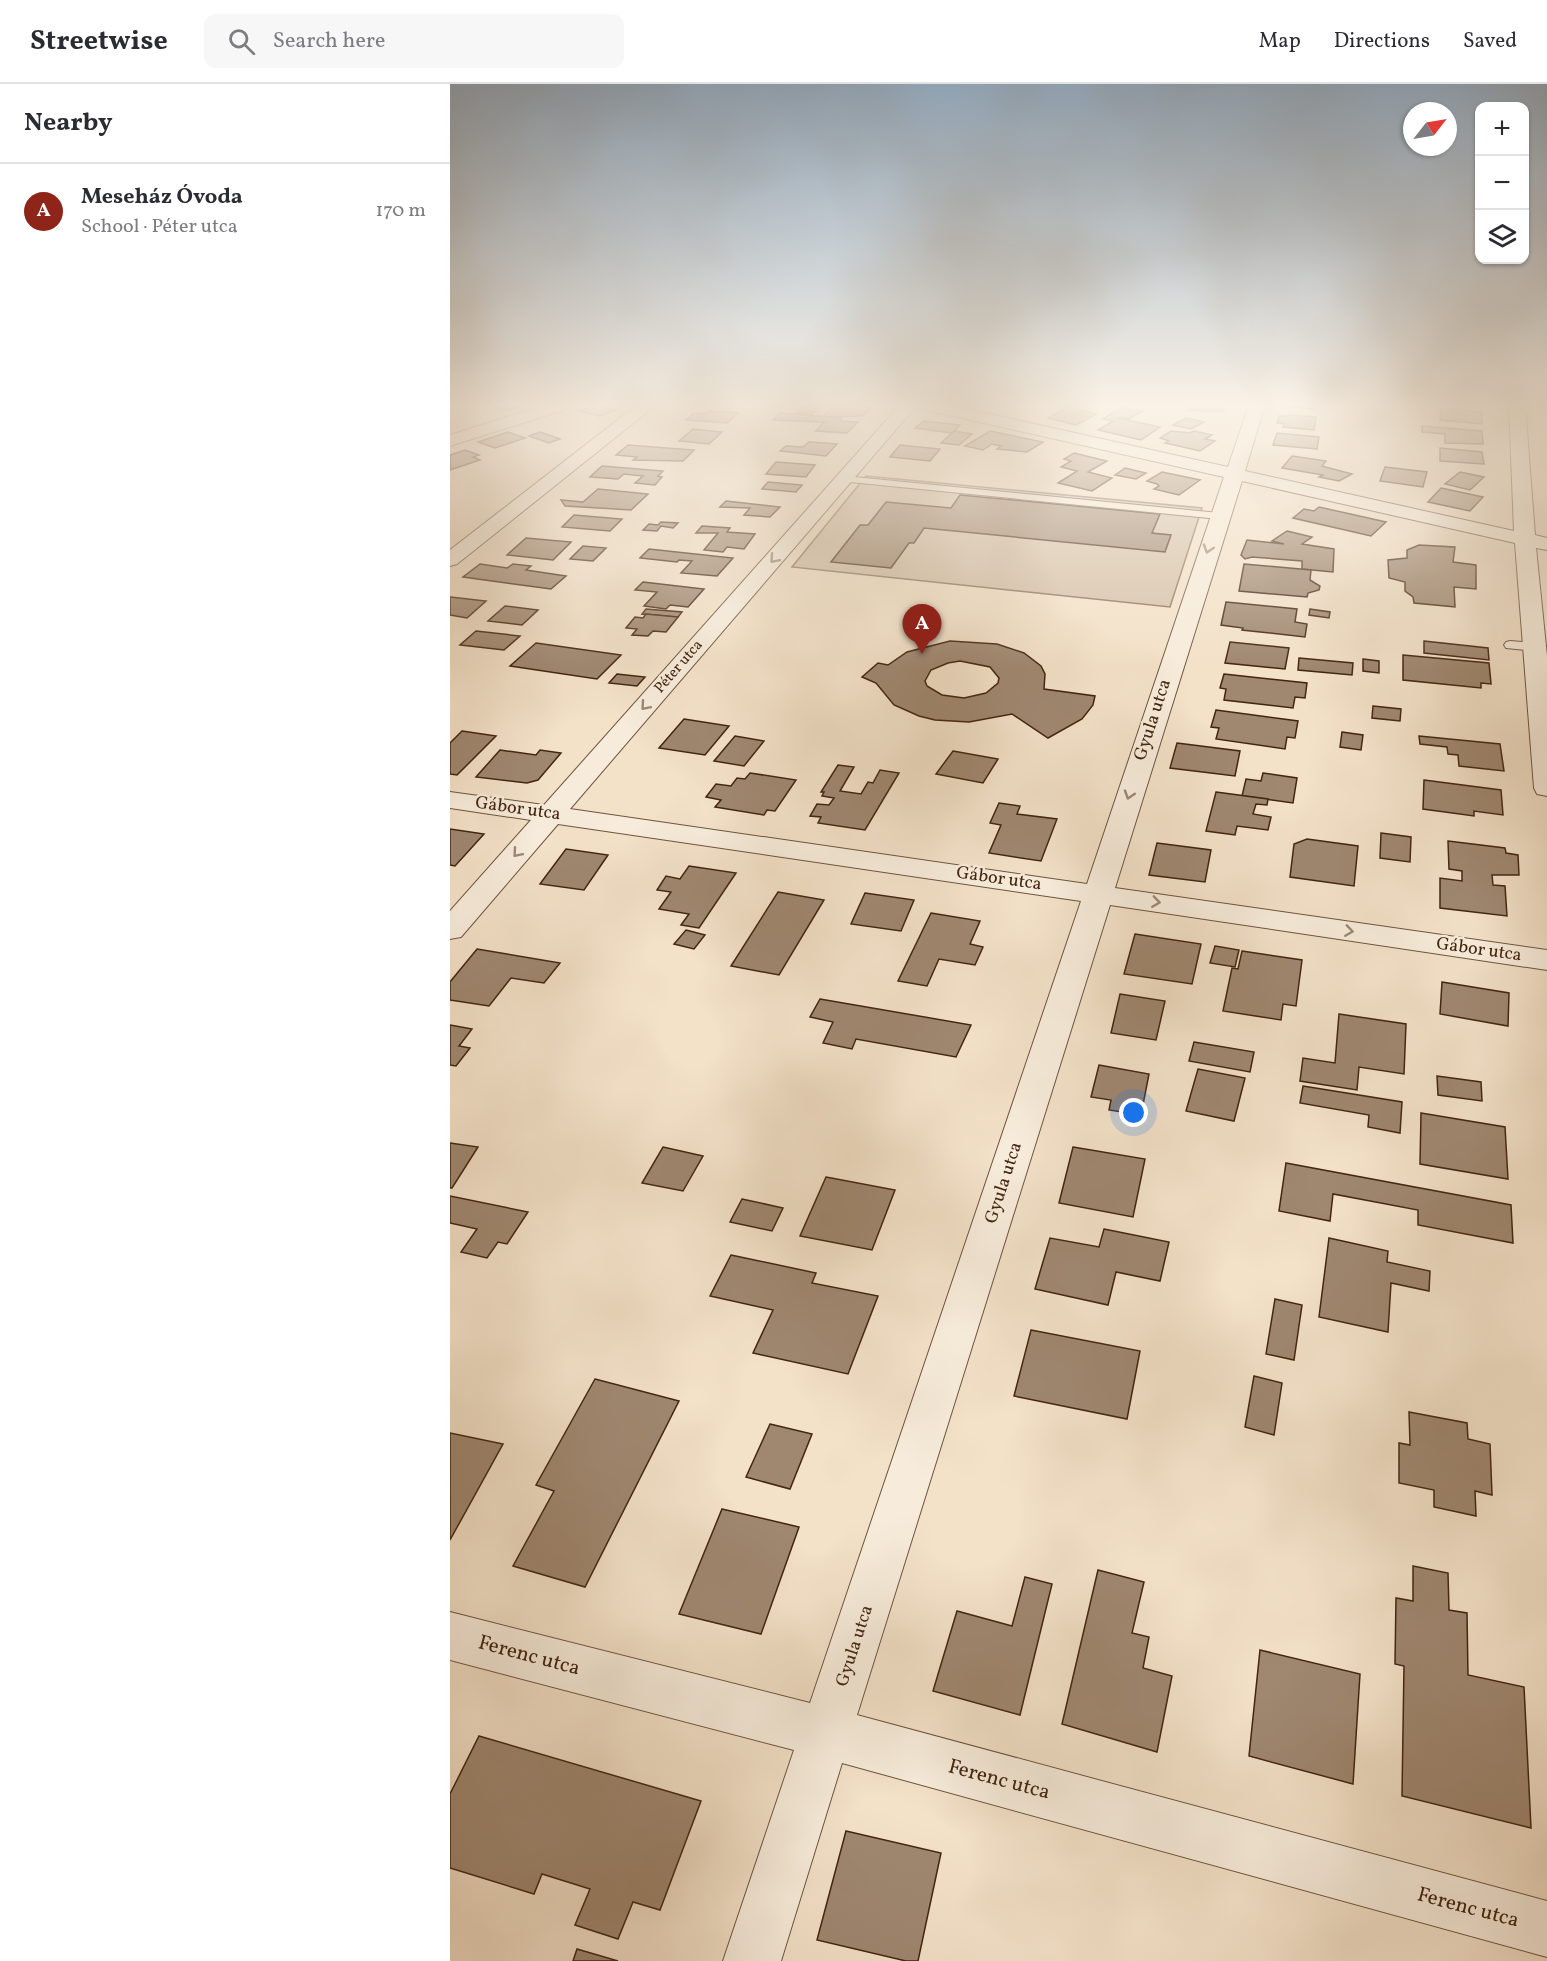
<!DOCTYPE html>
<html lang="en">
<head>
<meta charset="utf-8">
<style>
  :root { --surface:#fff; --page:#f7f7f7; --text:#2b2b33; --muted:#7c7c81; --line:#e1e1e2; --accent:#8f2418 }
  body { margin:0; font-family:Vollkorn,serif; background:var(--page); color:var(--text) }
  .controls { position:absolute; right:18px; top:18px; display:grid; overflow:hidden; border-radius:12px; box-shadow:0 2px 4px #0004 }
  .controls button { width:54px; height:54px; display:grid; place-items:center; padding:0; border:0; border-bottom:2px solid var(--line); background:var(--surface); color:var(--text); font:30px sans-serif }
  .compass { position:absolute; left:953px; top:18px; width:54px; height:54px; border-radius:50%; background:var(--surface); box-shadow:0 2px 4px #0004; rotate:59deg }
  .you { position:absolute; left:684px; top:1029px; width:21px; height:21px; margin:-15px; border:4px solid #fff; border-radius:50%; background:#1a73e8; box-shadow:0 0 0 9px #1a73e833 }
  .badge { display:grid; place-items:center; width:39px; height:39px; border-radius:50%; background:var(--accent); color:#fff; font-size:20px; font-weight:700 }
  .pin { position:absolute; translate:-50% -50px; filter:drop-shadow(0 2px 3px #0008) }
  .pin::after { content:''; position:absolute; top:32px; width:21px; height:18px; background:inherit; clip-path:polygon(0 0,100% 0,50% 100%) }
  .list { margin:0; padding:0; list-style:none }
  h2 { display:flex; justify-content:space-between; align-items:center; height:78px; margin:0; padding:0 24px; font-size:26px }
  h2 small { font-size:20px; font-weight:400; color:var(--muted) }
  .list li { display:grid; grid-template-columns:39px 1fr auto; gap:18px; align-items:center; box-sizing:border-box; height:96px; padding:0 24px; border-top:2px solid var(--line) }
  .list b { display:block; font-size:22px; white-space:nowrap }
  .list p { margin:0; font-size:20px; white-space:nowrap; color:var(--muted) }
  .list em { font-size:20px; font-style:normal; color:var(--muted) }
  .icon { flex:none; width:33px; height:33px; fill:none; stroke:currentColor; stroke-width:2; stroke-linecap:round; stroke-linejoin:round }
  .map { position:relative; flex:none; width:1097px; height:1877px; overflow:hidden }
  header { display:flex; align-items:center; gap:36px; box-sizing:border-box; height:84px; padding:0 30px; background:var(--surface); border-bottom:2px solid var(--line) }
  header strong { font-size:28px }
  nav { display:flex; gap:33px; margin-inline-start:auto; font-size:21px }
  .search { width:420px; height:54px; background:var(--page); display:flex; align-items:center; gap:15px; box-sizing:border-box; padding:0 21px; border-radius:12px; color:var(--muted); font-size:22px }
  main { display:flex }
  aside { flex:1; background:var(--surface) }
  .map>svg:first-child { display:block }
  .green { fill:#d5c1a9; stroke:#8c735c; stroke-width:1.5 }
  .building { fill:#9f8770; stroke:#432510; stroke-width:1.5; fill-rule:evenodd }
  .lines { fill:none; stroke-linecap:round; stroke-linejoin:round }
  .lane-casing { stroke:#6f543e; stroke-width:2 }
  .street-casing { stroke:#6f543e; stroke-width:2 }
  .lane { fill:#f7ecdb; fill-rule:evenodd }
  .street { fill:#f7ecdb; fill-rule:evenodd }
  .oneway { stroke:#9d8876 }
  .labels { text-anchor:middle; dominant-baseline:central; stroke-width:5; stroke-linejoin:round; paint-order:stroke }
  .far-street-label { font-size:15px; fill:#432510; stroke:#f7ecdb }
  .street-label { font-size:18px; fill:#432510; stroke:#f7ecdb }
  .near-street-label { font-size:21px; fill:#432510; stroke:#f7ecdb }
</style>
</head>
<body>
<header>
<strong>Streetwise</strong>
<div class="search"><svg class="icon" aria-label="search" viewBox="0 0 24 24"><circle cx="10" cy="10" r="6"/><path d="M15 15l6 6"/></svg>Search here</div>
<nav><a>Map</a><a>Directions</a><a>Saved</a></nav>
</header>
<main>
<aside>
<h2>Nearby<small></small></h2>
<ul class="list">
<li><span class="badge">A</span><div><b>Meseház Óvoda</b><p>School · Péter utca</p></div><em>170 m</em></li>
</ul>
</aside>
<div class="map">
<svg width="1097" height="1877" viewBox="0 0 1097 1877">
  <rect width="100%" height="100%" fill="#f3e1c8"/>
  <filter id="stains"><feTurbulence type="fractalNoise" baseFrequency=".00333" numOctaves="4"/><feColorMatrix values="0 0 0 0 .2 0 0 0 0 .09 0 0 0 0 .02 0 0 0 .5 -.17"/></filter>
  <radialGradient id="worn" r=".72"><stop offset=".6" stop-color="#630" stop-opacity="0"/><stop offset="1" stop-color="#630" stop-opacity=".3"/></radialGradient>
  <polygon class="green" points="416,392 752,424 720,523 342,483"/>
  <g class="building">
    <polygon points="38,321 75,321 59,327"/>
    <polygon points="145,321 146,321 166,326 150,332 129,327"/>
    <polygon points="384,321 402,321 421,323 413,332 373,333"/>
    <polygon points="740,321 775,321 774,327 756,327 738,326"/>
    <polygon points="836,321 866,321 865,325 836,323"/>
    <polygon points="355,322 371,323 362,330 346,329"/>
    <polygon points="618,323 646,330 626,341 598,334"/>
    <polygon points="672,323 692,327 679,335 667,334 710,343 691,356 648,346 663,337 653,335"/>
    <polygon points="991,324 1032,328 1032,340 990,336"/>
    <polygon points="259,327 288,329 277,339 236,336 244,329 256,330"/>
    <polygon points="330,329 392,334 390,337 408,338 397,349 366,347 374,338 323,336"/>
    <polygon points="840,331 866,333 864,346 833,343 834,339 827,339 829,332 839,332"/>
    <polygon points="736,334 754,338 741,345 723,341"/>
    <polygon points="474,337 510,341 502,349 465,344"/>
    <polygon points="972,342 1032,347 1033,360 995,359 995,350 972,348"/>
    <polygon points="243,345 272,348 259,360 229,357"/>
    <polygon points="504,347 522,350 509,361 491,359"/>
    <polygon points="540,347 593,358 577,368 547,365 551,362 542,360 533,366 515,362"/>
    <polygon points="721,347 740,349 744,347 762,351 755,355 765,357 750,367 715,359 719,357 710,354"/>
    <polygon points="58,348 75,354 45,364 28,358"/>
    <polygon points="90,348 110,355 99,359 79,352"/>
    <polygon points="827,349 869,353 867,365 823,361"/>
    <polygon points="359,358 387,360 376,372 330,367 336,362 353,363"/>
    <polygon points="178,361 244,366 233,377 183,376 187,373 166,371"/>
    <polygon points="450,361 490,365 480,377 440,373"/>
    <polygon points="990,364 1032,368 1034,380 990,377"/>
    <polygon points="15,366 29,371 23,373 30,376 0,386 0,371"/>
    <polygon points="624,369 657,377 638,388 662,394 642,407 608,399 627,387 611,383 621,377 614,375"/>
    <polygon points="842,372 876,377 872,382 902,390 889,397 869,393 873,391 832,384"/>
    <polygon points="326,378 365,381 356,393 316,390"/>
    <polygon points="152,382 213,387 208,392 212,393 205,401 185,399 193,392 174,390 168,395 140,393"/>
    <polygon points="935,383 977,388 973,403 930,397"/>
    <polygon points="675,384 696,389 686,395 665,391"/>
    <polygon points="712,388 750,396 729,411 704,405 709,402 707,400 697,397"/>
    <polygon points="1010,388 1034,393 1020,406 995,400"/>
    <polygon points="318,398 352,401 346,408 312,405"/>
    <polygon points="991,404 1033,413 1020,427 978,418"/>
    <polygon points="148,405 198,410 181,426 115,422 111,416 133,418"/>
    <polygon points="510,411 710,430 702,449 721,451 715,468 474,444 464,459 459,459 441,484 381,478 410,441 418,441 436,418 501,424"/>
    <polygon points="276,417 330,423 320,433 294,431 300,424 270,423"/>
    <polygon points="869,423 936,438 921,452 843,434 854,425 864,427"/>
    <polygon points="124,431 172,435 160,447 112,443"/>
    <polygon points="211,438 228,439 223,444 211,442 207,447 193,446 199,440 208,441"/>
    <polygon points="252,442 280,444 277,448 305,450 294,465 277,463 273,468 254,466 268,449 246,449"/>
    <polygon points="837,447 862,453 852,460 884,465 883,488 852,485 852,477 802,473 795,475 791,471 797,456 834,460 822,457"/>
    <polygon points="76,454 121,458 103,476 57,471"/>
    <polygon points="969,461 1005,463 1003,478 1026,481 1026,505 1004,503 1005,523 964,519 963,513 955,507 955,498 939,494 938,476 957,474 957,466"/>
    <polygon points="133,462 156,464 143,477 120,475"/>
    <polygon points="199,465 283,474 267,492 231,489 242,477 229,476 227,478 190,474"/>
    <polygon points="30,480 57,484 63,480 81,482 76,486 116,492 101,505 13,493"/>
    <polygon points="794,480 861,486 860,496 870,502 869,506 858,509 857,513 789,507"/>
    <polygon points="193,498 254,505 238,523 220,521 216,525 194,522 207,508 185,506"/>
    <polygon points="0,513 36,517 17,534 0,531"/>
    <polygon points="776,518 847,525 845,538 857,540 855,553 792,546 793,544 771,541"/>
    <polygon points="55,522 88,526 72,541 38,537"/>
    <polygon points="196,525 232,528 228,533 192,530"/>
    <polygon points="860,525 880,528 879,534 859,531"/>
    <polygon points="196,530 228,533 216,548 203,547 198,552 182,551 187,545 176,544 185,533 193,534"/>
    <polygon points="26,547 70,552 54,566 10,561"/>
    <path d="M500,557L547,560L574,569L591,582L595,590L594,605L645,612L643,621L632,635L598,654L562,630L519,638L485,636L469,632L444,621L426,599L412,593L428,579L438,581L457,568ZM510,577L540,583L549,594L548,599L536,609L514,614L492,611L477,602L475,597L481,586L498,579Z"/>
    <polygon points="974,557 1038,564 1039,576 974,569"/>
    <polygon points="780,558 839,564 835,585 775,579"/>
    <polygon points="86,559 171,571 147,595 60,582"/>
    <polygon points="953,571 1039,579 1041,600 1031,599 1031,604 953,596"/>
    <polygon points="849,574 903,579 902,591 848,586"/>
    <polygon points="913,575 929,577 929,589 913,587"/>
    <polygon points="167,590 195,593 187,602 159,599"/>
    <polygon points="774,590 857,599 855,614 845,613 843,624 774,616 776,605 770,604"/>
    <polygon points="923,622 951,625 950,637 922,634"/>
    <polygon points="766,626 848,637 845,654 837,653 835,665 766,655 769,644 761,643"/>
    <polygon points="234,635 279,642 255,671 209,664"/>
    <polygon points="12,647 46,652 7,691 0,690 0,659"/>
    <polygon points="892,648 913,651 911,666 890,663"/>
    <polygon points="285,652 314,657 294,682 264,677"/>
    <polygon points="969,652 1050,660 1054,687 1009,682 1008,671 998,670 997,663 970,660"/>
    <polygon points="727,659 790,667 785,692 720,684"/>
    <polygon points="50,666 86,671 90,666 111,669 88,696 77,699 26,693"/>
    <polygon points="503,667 548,675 533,699 486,690"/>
    <polygon points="388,681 404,683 390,707 411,710 418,698 423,699 430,686 449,689 415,746 368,739 371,733 360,732 367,720 379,721 384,714 372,712 374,708 371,708"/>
    <polygon points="300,689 346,696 325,727 317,726 314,731 265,723 271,716 256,713 266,700 281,702 287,694 295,695"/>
    <polygon points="813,689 847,694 843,719 792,712 796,695 811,697"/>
    <polygon points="974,696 1051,706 1053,731 1024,727 1024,732 973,725"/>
    <polygon points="766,708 818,715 817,721 806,720 803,730 821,733 818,746 787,742 785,751 756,747"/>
    <polygon points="549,719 570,722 567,730 607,735 591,777 539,769 551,741 540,739"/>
    <polygon points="0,745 34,750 5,782 0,781"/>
    <polygon points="931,749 961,753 960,778 930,774"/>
    <polygon points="857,755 908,762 904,802 840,793 844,760"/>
    <polygon points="998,757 1055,764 1056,769 1068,771 1069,791 1042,791 1043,801 1055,802 1057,832 990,824 990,794 1012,797 1012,787 999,785"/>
    <polygon points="707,759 761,766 755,798 699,791"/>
    <polygon points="116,765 158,771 134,806 90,800"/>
    <polygon points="239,782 286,789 249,844 231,841 239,830 209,825 221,808 207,806 216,792 230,795"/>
    <polygon points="328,808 374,816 329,891 281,882"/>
    <polygon points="415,809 464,816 451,847 401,840"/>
    <polygon points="481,829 530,837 520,860 533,863 525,881 489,875 477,902 448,897"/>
    <polygon points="236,846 255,851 244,865 224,860"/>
    <polygon points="685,850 751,860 742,900 674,890"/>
    <polygon points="765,862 789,866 785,883 760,879"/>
    <polygon points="27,865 110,879 94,899 61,894 39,922 0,916 0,898"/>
    <polygon points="792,867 852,876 846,922 833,920 831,936 773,927 782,884 788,885"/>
    <polygon points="992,898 1059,909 1058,942 990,930"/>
    <polygon points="670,910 715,917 706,956 661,949"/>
    <polygon points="370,915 521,941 506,973 406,955 402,965 373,959 383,938 360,933"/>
    <polygon points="889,930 956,940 954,990 909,983 907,1006 850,997 853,974 885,979"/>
    <polygon points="0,941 22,945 9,962 20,964 6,982 0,981"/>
    <polygon points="744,958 804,968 800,988 739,977"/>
    <polygon points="649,981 699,990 691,1031 659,1026 661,1016 641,1013"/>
    <polygon points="748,985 795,994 784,1037 736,1027"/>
    <polygon points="987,992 1031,998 1032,1017 988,1011"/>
    <polygon points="853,1002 952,1018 950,1049 918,1043 919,1031 850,1019"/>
    <polygon points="971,1029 1055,1043 1058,1095 970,1080"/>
    <polygon points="0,1059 28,1063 2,1104 0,1104"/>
    <polygon points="213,1063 253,1072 233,1107 192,1099"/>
    <polygon points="623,1063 695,1075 683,1133 609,1119"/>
    <polygon points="836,1079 1061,1121 1063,1159 968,1141 968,1126 883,1110 880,1137 829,1127"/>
    <polygon points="376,1093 445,1106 422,1166 350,1152"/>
    <polygon points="0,1112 78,1128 57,1160 48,1158 37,1174 11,1168 27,1145 0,1139"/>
    <polygon points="292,1115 333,1124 322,1147 280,1138"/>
    <polygon points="654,1145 719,1158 710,1197 666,1188 658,1221 585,1205 600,1154 649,1163"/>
    <polygon points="879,1154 938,1167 937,1178 980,1187 979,1207 941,1199 938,1248 869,1233"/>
    <polygon points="281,1171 366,1189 362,1199 428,1212 398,1290 303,1269 323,1226 260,1212"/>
    <polygon points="825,1215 852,1221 844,1276 816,1270"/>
    <polygon points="581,1246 690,1267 677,1335 564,1312"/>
    <polygon points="804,1292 832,1299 824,1351 795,1343"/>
    <polygon points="145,1295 229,1317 135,1503 63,1482 104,1407 86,1401"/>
    <polygon points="959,1328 1017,1339 1018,1355 1040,1360 1042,1411 1025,1407 1026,1432 984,1423 984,1406 949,1399 949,1359 960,1361"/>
    <polygon points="320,1340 362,1350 340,1405 296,1393"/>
    <polygon points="0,1349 53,1360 0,1456"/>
    <polygon points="272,1425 349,1443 311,1550 229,1530"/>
    <polygon points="963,1482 998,1489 999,1526 1017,1529 1018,1591 1074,1603 1081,1744 952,1712 954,1582 945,1580 946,1514 963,1517"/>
    <polygon points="648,1486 694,1498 682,1549 699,1553 693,1584 722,1592 707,1668 612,1640"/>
    <polygon points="575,1493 602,1500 570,1631 483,1607 507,1527 562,1542"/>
    <polygon points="810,1566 910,1590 903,1700 799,1672"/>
    <polygon points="29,1652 251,1717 210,1826 183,1818 168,1855 125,1841 140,1805 92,1790 84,1810 0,1784 0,1710"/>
    <polygon points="396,1747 491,1769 468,1877 456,1877 367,1856"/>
    <polygon points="127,1865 168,1877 123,1877"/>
  </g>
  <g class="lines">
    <g class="lane-casing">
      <g id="lane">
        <polygon points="394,392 769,429 774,432 769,435 390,397 389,395"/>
        <polygon points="1060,557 1085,559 1091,563 1085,567 1056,564 1054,561 1056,558"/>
      </g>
    </g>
    <g class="street-casing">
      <g id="street">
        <polygon points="94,321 119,321 117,325 0,362 0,351"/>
        <polygon points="187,321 206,321 7,480 0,482 0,466"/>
        <polygon points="450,321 467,321 120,725 637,800 774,393 476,326 470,325 468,321 499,321 778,383 799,321 815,321 795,387 1064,447 1059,321 1075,321 1085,451 1097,454 1097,466 1086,464 1097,572 1097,712 1087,710 1084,704 1065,459 792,397 665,804 1097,866 1097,886 660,821 407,1631 1097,1817 1097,1873 392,1679 331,1877 273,1877 344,1666 0,1576 0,1528 360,1619 631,817 108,740 11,853 0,855 0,827 81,736 0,724 0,708 94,721"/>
      </g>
    </g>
    <use href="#lane" class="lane"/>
    <use href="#street" class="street"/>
  </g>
  <defs><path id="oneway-chevron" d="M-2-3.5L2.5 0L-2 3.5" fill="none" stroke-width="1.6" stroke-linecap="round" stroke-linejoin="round" transform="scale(1.5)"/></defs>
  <g class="oneway">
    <use href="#oneway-chevron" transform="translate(758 465) rotate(108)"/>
    <use href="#oneway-chevron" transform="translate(324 475) rotate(131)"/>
    <use href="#oneway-chevron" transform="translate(195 622) rotate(131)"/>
    <use href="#oneway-chevron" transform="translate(679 711) rotate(108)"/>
    <use href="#oneway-chevron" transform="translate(67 769) rotate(131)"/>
    <use href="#oneway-chevron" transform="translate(706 818) rotate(8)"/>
    <use href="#oneway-chevron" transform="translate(899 847) rotate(8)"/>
  </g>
  <linearGradient id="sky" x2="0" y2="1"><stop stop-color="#94acc2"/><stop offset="0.55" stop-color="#faf2e6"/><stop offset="1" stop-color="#faf2e6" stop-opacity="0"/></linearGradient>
  <rect width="1097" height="584" fill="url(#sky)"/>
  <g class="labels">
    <g class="far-street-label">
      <text transform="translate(229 583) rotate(-49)">Péter utca</text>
    </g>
    <g class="street-label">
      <text transform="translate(703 636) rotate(-72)">Gyula utca</text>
      <text transform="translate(68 725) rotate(8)">Gábor utca</text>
      <text transform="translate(549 795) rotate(8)">Gábor utca</text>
      <text transform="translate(1029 866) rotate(8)">Gábor utca</text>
      <text transform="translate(554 1099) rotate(-72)">Gyula utca</text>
      <text transform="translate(405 1562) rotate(-72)">Gyula utca</text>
    </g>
    <g class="near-street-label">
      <text transform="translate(79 1572) rotate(15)">Ferenc utca</text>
      <text transform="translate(549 1696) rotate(15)">Ferenc utca</text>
      <text transform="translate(1018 1824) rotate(15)">Ferenc utca</text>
    </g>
  </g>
  <rect width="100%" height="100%" filter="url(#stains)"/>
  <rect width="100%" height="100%" fill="url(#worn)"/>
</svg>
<div class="controls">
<button>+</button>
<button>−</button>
<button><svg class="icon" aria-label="layers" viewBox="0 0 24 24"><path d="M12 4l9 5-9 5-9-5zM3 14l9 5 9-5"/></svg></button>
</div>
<svg class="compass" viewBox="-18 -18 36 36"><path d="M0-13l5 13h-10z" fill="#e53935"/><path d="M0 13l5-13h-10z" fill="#7c7c81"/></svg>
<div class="you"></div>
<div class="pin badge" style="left:472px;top:570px">A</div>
</div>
</main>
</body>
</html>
